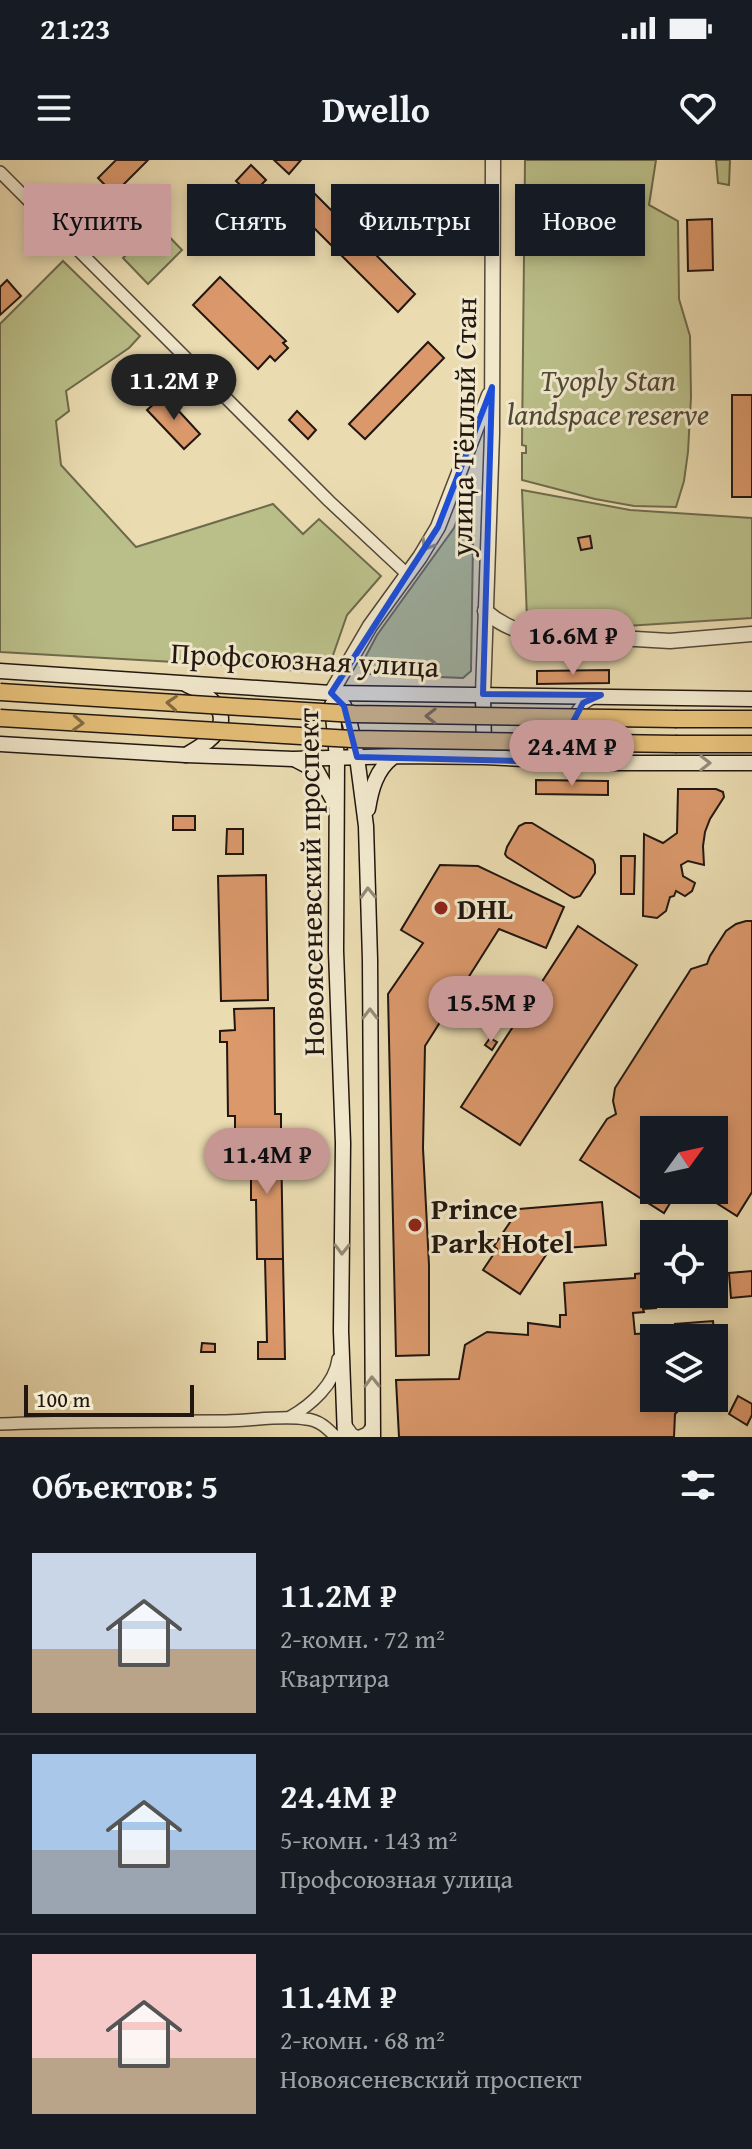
<!DOCTYPE html>
<html lang="ru">
<head>
<meta charset="utf-8">
<style>
	:root { --surface:#171b24; --page:#20242c; --text:#f1f3f6; --muted:#9ea1a6; --line:#363941; --accent:#c59692 }
	body { margin:0; font-family:"Gentium Book Plus",serif; background:var(--page); color:var(--text); height:100vh; display:flex; flex-direction:column; font-size:30px; white-space:nowrap }
	* { box-sizing:border-box; margin:0 }
	p { font-size:26px; color:var(--muted) }
	.icon { flex:none; width:44px; height:44px; fill:none; stroke:currentColor; stroke-width:2; stroke-linecap:round; stroke-linejoin:round }
	.map { position:relative; height:1277px; overflow:hidden }
	.details { display:flex; flex-direction:column; background:var(--surface); flex:1 }
	.details>* { flex:none }
	.hud { position:absolute; left:24px; top:24px; width:704px; height:72px; display:flex; gap:16px }
	.needle { width:52px; rotate:57deg }
	.tools { position:absolute; left:640px; top:956px; display:grid; gap:16px }
	.tools a { display:grid; place-items:center; width:88px; height:88px; border-radius:0px; background:var(--surface); box-shadow:0 4px 12px #0003; font-size:40px }
	.scale { position:absolute; left:24px; bottom:20px; width:170px; box-sizing:border-box; padding-left:8px; border:4px solid #211610; border-top:0; font-size:22px; line-height:28px; white-space:nowrap; color:#211610; -webkit-text-stroke:6px #f1e8cc; paint-order:stroke }
	.price { position:absolute; translate:-50% -68px; padding:0 18px; border-radius:28px; background:var(--accent); color:#111; font-size:26px; line-height:52px; filter:drop-shadow(0 2px 4px #0008) }
	.price::after { content:''; position:absolute; left:50%; top:48px; width:24px; height:18px; margin-left:-12px; background:inherit; clip-path:polygon(0 0,100% 0,50% 100%) }
	.price.current { background:#222; color:#fff }
	ul { padding:0; list-style:none }
	li { display:flex; align-items:center; gap:24px; height:200px; padding:0 32px }
	li+li { border-top:2px solid var(--line) }
	li span { display:grid; place-items:center; flex:none; width:224px; height:160px; border-radius:0px; color:#555 }
	li>.icon { margin-inline-start:auto }
	span .icon { width:96px; height:96px; fill:#fffc; stroke-width:1 }
	li b { font-size:34px }
	h2 { display:flex; justify-content:space-between; align-items:center; height:96px; padding:0 32px; font-size:34px }
	.tag { padding:0 28px; border-radius:0px; background:var(--surface); box-shadow:0 4px 12px #0003; font-size:28px; line-height:72px }
	.tag.current { background:var(--accent); color:#111 }
	.status { display:flex; justify-content:space-between; align-items:center; height:56px; padding:0 40px; background:var(--surface); direction:ltr }
	.status svg { height:22px; fill:currentColor }
	header { display:flex; justify-content:space-between; align-items:center; height:104px; padding:0 32px; background:var(--surface); font-size:36px; font-weight:600 }
	.map>svg:first-child { display:block }
	.green { fill:#babf89; stroke:#6e6a4c; stroke-width:2 }
	.building { fill:#da986b; stroke:#211610; stroke-width:2 }
	.lines { fill:none; stroke-linecap:round; stroke-linejoin:round }
	.minor-casing { stroke:#534738; stroke-width:14 }
	.tertiary-casing { stroke:#534738; stroke-width:17 }
	.secondary-casing { stroke:#211610; stroke-width:17 }
	.primary-casing { stroke:#211610; stroke-width:19 }
	.minor { stroke:#f1e8cc; stroke-width:11 }
	.tertiary { stroke:#f1e8cc; stroke-width:14 }
	.secondary { stroke:#f1e8cc; stroke-width:14 }
	.primary { stroke:#e5be78; stroke-width:16 }
	.primary-bridge-casing { stroke:#211610; stroke-width:19; stroke-linecap:butt }
	.primary-bridge { stroke:#e5be78; stroke-width:16 }
	.oneway { stroke:#938a77 }
	.oneway2 { stroke:#836a44 }
	.marked { fill:#1d4ed8; fill-opacity:0.2; stroke:#1d4ed8; stroke-width:6; stroke-linejoin:round }
	.poi-dot { fill:#8f2418; stroke:#f1e8cc; stroke-width:3 }
	.labels { text-anchor:middle; dominant-baseline:central; stroke-width:6; stroke-linejoin:round; paint-order:stroke }
	.park-label { font-size:30px; font-style:italic; fill:#4f4934; stroke:#f1e8cc }
	.street-label { font-size:30px; fill:#211610; stroke:#f1e8cc }
	.poi-label { font-size:30px; font-weight:bold; fill:#211610; stroke:#f1e8cc; text-anchor:start }
</style>
</head>
<body>
<div class="status"><b>21:23</b><svg viewBox="0 0 49 12"><path d="M0 12V9h3v3zM5 12V6h3v6zM10 12V3h3v9zM15 12V0h3v12zM26 1h20v11H26zM47 4h2v5h-2z"/></svg></div>
<header><svg class="icon" aria-label="menu" viewBox="0 0 24 24"><path d="M4 6h16M4 12h16M4 18h16"/></svg>Dwello<svg class="icon" aria-label="heart" viewBox="0 0 24 24"><path d="M12 20l-8-8c-3-5 5-10 8-4 3-6 11-1 8 4z"/></svg></header>
<div class="map">
<svg width="752" height="1277" viewBox="0 0 752 1277">
	<rect width="100%" height="100%" fill="#eadbb0"/>
	<filter id="stains"><feTurbulence type="fractalNoise" baseFrequency=".0025" numOctaves="4"/><feColorMatrix values="0 0 0 0 .2 0 0 0 0 .09 0 0 0 0 .02 0 0 0 .5 -.17"/></filter>
	<radialGradient id="worn" r=".72"><stop offset=".6" stop-color="#630" stop-opacity="0"/><stop offset="1" stop-color="#630" stop-opacity=".3"/></radialGradient>
	<!-- green -->
	<g class="green">
		<path d="M525,0H656L649,45L678,61L679,139L690,176L691,237L688,292L684,321L676,347L634,346L595,339L522,320V293H526V286L522,285Z"/>
		<path d="M716,0H730L729,25L718,23Z"/>
		<path d="M157,64L182,90L148,124L123,98Z"/>
		<path d="M63,101L140,176L129,188L66,231L69,251L56,261L61,305L136,387L273,344L303,374L319,359L381,416L347,455L331,501L323,507L311,512L244,506L0,492V164Z"/>
		<path d="M474,320L471,511L463,518L368,514L360,507L377,475L454,368Z"/>
		<path d="M522,330L630,350L752,358V458L610,467L531,463L527,459Z"/>
	</g>
	<!-- building -->
	<g class="building">
		<path d="M116,0H148L114,34L98,18Z"/>
		<path d="M274,0H301L289,14Z"/>
		<path d="M251,5L266,20L251,35L236,21Z"/>
		<path d="M314,33L415,134L398,152L297,51Z"/>
		<path d="M712,59L713,110L688,111L687,60Z"/>
		<path d="M220,117L286,181L283,183L288,188L275,201L270,196L258,209L193,145Z"/>
		<path d="M7,120L21,136L0,155V127Z"/>
		<path d="M428,182L444,198L365,279L349,264Z"/>
		<path d="M164,235L200,274L184,289L147,250Z"/>
		<rect x="732" y="235" width="20" height="102"/>
		<path d="M297,251L316,270L308,279L289,260Z"/>
		<path d="M590,376L592,388L581,390L578,378Z"/>
		<path d="M609,510V523L537,524V511Z"/>
		<path d="M536,620L608,621V635L536,634Z"/>
		<path d="M678,629H716L723,632L724,637L710,659L705,672L703,686L704,705L688,701L681,705L683,716L695,723L692,731L685,736L676,731L674,736L670,737L666,751L657,758L643,756L644,674L663,683L677,673Z"/>
		<rect x="173" y="656" width="22" height="14"/>
		<path d="M525,663H532L593,700L595,705V713L580,736L574,738L570,736L507,697L505,694L507,687L519,666Z"/>
		<path d="M227,669H243V694H226Z"/>
		<path d="M621,696H635L634,734H621Z"/>
		<path d="M440,705L478,706L564,747L546,788L499,769L425,886L423,988L429,1105V1195L396,1196L388,834L423,783L401,770Z"/>
		<path d="M266,715L268,840L221,841L218,716Z"/>
		<path d="M746,761H752V1032L737,1056L696,1030H714V970H654V1030H678L664,1053L580,1000L607,959L616,954L613,941L615,928L691,809L707,804L710,796L726,771L736,764Z"/>
		<path d="M578,766L637,805L520,985L461,947Z"/>
		<path d="M274,848L275,954H281V980L235,981V956H228L227,882H220V871L235,870L234,849Z"/>
		<path d="M490,878L497,882L492,890L485,885Z"/>
		<path d="M281,980L283,1099H257L256,1040H251V1015H256V991H235V981Z"/>
		<path d="M602,1042L606,1085L550,1089L520,1134L483,1110L497,1089L494,1086L519,1049Z"/>
		<path d="M265,1099H283L285,1199H258V1182H267Z"/>
		<path d="M752,1111V1136L731,1138L729,1113Z"/>
		<path d="M654,1112L656,1148L643,1149L644,1152L633,1153L635,1174L669,1172V1178H654V1238H680V1249L675,1254L674,1277H399L396,1220L459,1219L465,1185L487,1172L528,1175V1163L560,1167V1155H566L564,1123L635,1118V1114Z"/>
		<path d="M678,1134H709L710,1142L678,1144Z"/>
		<path d="M713,1161L714,1173L676,1175L675,1164Z"/>
		<path d="M725,1175L726,1210H714V1178H681Z"/>
		<path d="M202,1183L215,1184V1192H201Z"/>
		<path d="M738,1236L752,1244V1255L747,1265L729,1254Z"/>
	</g>
	<g class="lines">
		<!-- minor casing -->
		<g class="minor-casing">
			<g id="minor">
				<path d="M0,12L329,341L407,414"/>
				<path d="M593,538C562,553 568,587 597,601"/>
				<path d="M290,1257C311,1245 335,1224 338,1199"/>
				<path d="M0,1264C75,1261 151,1261 226,1261C252,1261 280,1255 306,1259C319,1260 327,1268 336,1277"/>
				<path d="M345,1264L352,1274L358,1277L367,1273L373,1265"/>
			</g>
		</g>
		<!-- tertiary casing -->
		<g class="tertiary-casing">
			<g id="tertiary">
				<path d="M485,451C499,463 513,471 532,473L670,481L752,474"/>
				<path d="M331,533L370,466L420,397L438,367L489,235"/>
				<path d="M483,534L492,274L493,0"/>
			</g>
		</g>
		<!-- secondary casing -->
		<g class="secondary-casing">
			<g id="secondary">
				<path d="M0,511L331,533L752,539"/>
				<path d="M331,533L344,546L350,564L357,597L366,666L370,800L373,1277"/>
				<path d="M483,534L484,590"/>
				<path d="M332,545L337,598L336,791L343,983L341,1171L345,1277"/>
				<path d="M0,584L186,595L293,599L401,596L484,597L602,603H752"/>
				<path d="M186,595C193,591 201,586 208,581C237,558 212,535 187,525"/>
				<path d="M296,600L317,611L334,642"/>
				<path d="M368,649C371,630 376,610 393,597"/>
			</g>
		</g>
		<!-- primary casing -->
		<g class="primary-casing">
			<g id="primary">
				<path d="M677,559H752"/>
				<path d="M677,584H752"/>
			</g>
		</g>
		<!-- minor -->
		<use href="#minor" class="minor"/>
		<!-- tertiary -->
		<use href="#tertiary" class="tertiary"/>
		<!-- secondary -->
		<use href="#secondary" class="secondary"/>
		<!-- primary -->
		<use href="#primary" class="primary"/>
		<!-- primary-bridge casing -->
		<g class="primary-bridge-casing">
			<g id="primary-bridge">
				<path d="M0,532L354,554L677,559"/>
				<path d="M0,558L352,579L677,584"/>
			</g>
		</g>
		<!-- primary-bridge -->
		<use href="#primary-bridge" class="primary-bridge"/>
	</g>
	<!-- one-way arrows -->
	<defs><path id="oneway-chevron" d="M-2-3.5L2.5 0L-2 3.5" fill="none" stroke-width="1.6" stroke-linecap="round" stroke-linejoin="round" transform="scale(2)"/></defs>
	<g class="oneway">
		<use href="#oneway-chevron" transform="translate(427 385) rotate(121)"/>
		<use href="#oneway-chevron" transform="translate(705 603)"/>
		<use href="#oneway-chevron" transform="translate(368 733) rotate(-92)"/>
		<use href="#oneway-chevron" transform="translate(370 854) rotate(-90)"/>
		<use href="#oneway-chevron" transform="translate(342 1089) rotate(91)"/>
		<use href="#oneway-chevron" transform="translate(372 1222) rotate(-91)"/>
	</g>
	<g class="oneway2">
		<use href="#oneway-chevron" transform="translate(172 543) rotate(-176)"/>
		<use href="#oneway-chevron" transform="translate(431 556) rotate(-179)"/>
		<use href="#oneway-chevron" transform="translate(78 563) rotate(3)"/>
	</g>
	<!-- marked area -->
	<path class="marked" d="M492,227L483,534L601,535L583,543L573,562L577,585L602,603L357,597L344,546L331,533L438,367Z"/>
	<!-- markers -->
	<g class="poi-dot">
		<circle cx="441" cy="748" r="8"/>
		<circle cx="415" cy="1065" r="8"/>
	</g>
	<g class="labels">
		<!-- park labels -->
		<g class="park-label">
			<text x="608" y="220">Tyoply Stan<tspan x="608" dy="34">landspace reserve</tspan></text>
		</g>
		<!-- street labels -->
		<g class="street-label">
			<text transform="translate(463 267) rotate(-89)">улица Тёплый Стан</text>
			<text transform="translate(305 499) rotate(3)">Профсоюзная улица</text>
			<text transform="translate(310 722) rotate(-91)">Новоясеневский проспект</text>
		</g>
		<!-- poi labels -->
		<g class="poi-label">
			<text x="457" y="748">DHL</text>
			<text x="431" y="1048">Prince<tspan x="431" dy="34">Park Hotel</tspan></text>
		</g>
	</g>
	<rect width="100%" height="100%" filter="url(#stains)"/>
	<rect width="100%" height="100%" fill="url(#worn)"/>
</svg>
<div class="tools">
<a><svg class="needle" viewBox="-14 -14 28 28"><path d="M0-13l5 13h-10z" fill="#e53935"/><path d="M0 13l5-13h-10z" fill="#9ea1a6"/></svg></a>
<a><svg class="icon" aria-label="locate" viewBox="0 0 24 24"><circle cx="12" cy="12" r="6"/><path d="M12 2v4M12 18v4M2 12h4M18 12h4"/></svg></a>
<a><svg class="icon" aria-label="layers" viewBox="0 0 24 24"><path d="M12 4l9 5-9 5-9-5zM3 14l9 5 9-5"/></svg></a>
</div>
<div class="scale">100 m</div>
<b class="price current" style="left:174px;top:262px">11.2M ₽</b>
<b class="price" style="left:573px;top:517px">16.6M ₽</b>
<b class="price" style="left:572px;top:628px">24.4M ₽</b>
<b class="price" style="left:491px;top:884px">15.5M ₽</b>
<b class="price" style="left:267px;top:1036px">11.4M ₽</b>
<div class="hud">
<a class="tag current">Купить</a>
<a class="tag">Снять</a>
<a class="tag">Фильтры</a>
<a class="tag">Новое</a>
</div>
</div>
<section class="details">
<h2>Объектов: 5<svg class="icon" aria-label="filters" viewBox="0 0 24 24"><path d="M4 7h16M4 17h16"/><circle cx="9" cy="7" r="2"/><circle cx="15" cy="17" r="2"/></svg></h2>
<ul>
<li><span style="background:linear-gradient(#c9d6e8 60%,#b9a48a 0)"><svg class="icon" aria-label="home" viewBox="0 0 24 24"><path d="M3 11l9-7 9 7M6 9v11h12V9"/></svg></span><div><b>11.2M ₽</b><p>2-комн. · 72 m²</p><p>Квартира</p></div></li>
<li><span style="background:linear-gradient(#a9c7e8 60%,#9aa5b1 0)"><svg class="icon" aria-label="home" viewBox="0 0 24 24"><path d="M3 11l9-7 9 7M6 9v11h12V9"/></svg></span><div><b>24.4M ₽</b><p>5-комн. · 143 m²</p><p>Профсоюзная улица</p></div></li>
<li><span style="background:linear-gradient(#f6c9c9 65%,#b9a48a 0)"><svg class="icon" aria-label="home" viewBox="0 0 24 24"><path d="M3 11l9-7 9 7M6 9v11h12V9"/></svg></span><div><b>11.4M ₽</b><p>2-комн. · 68 m²</p><p>Новоясеневский проспект</p></div></li>
</ul>
</section>
</body>
</html>
